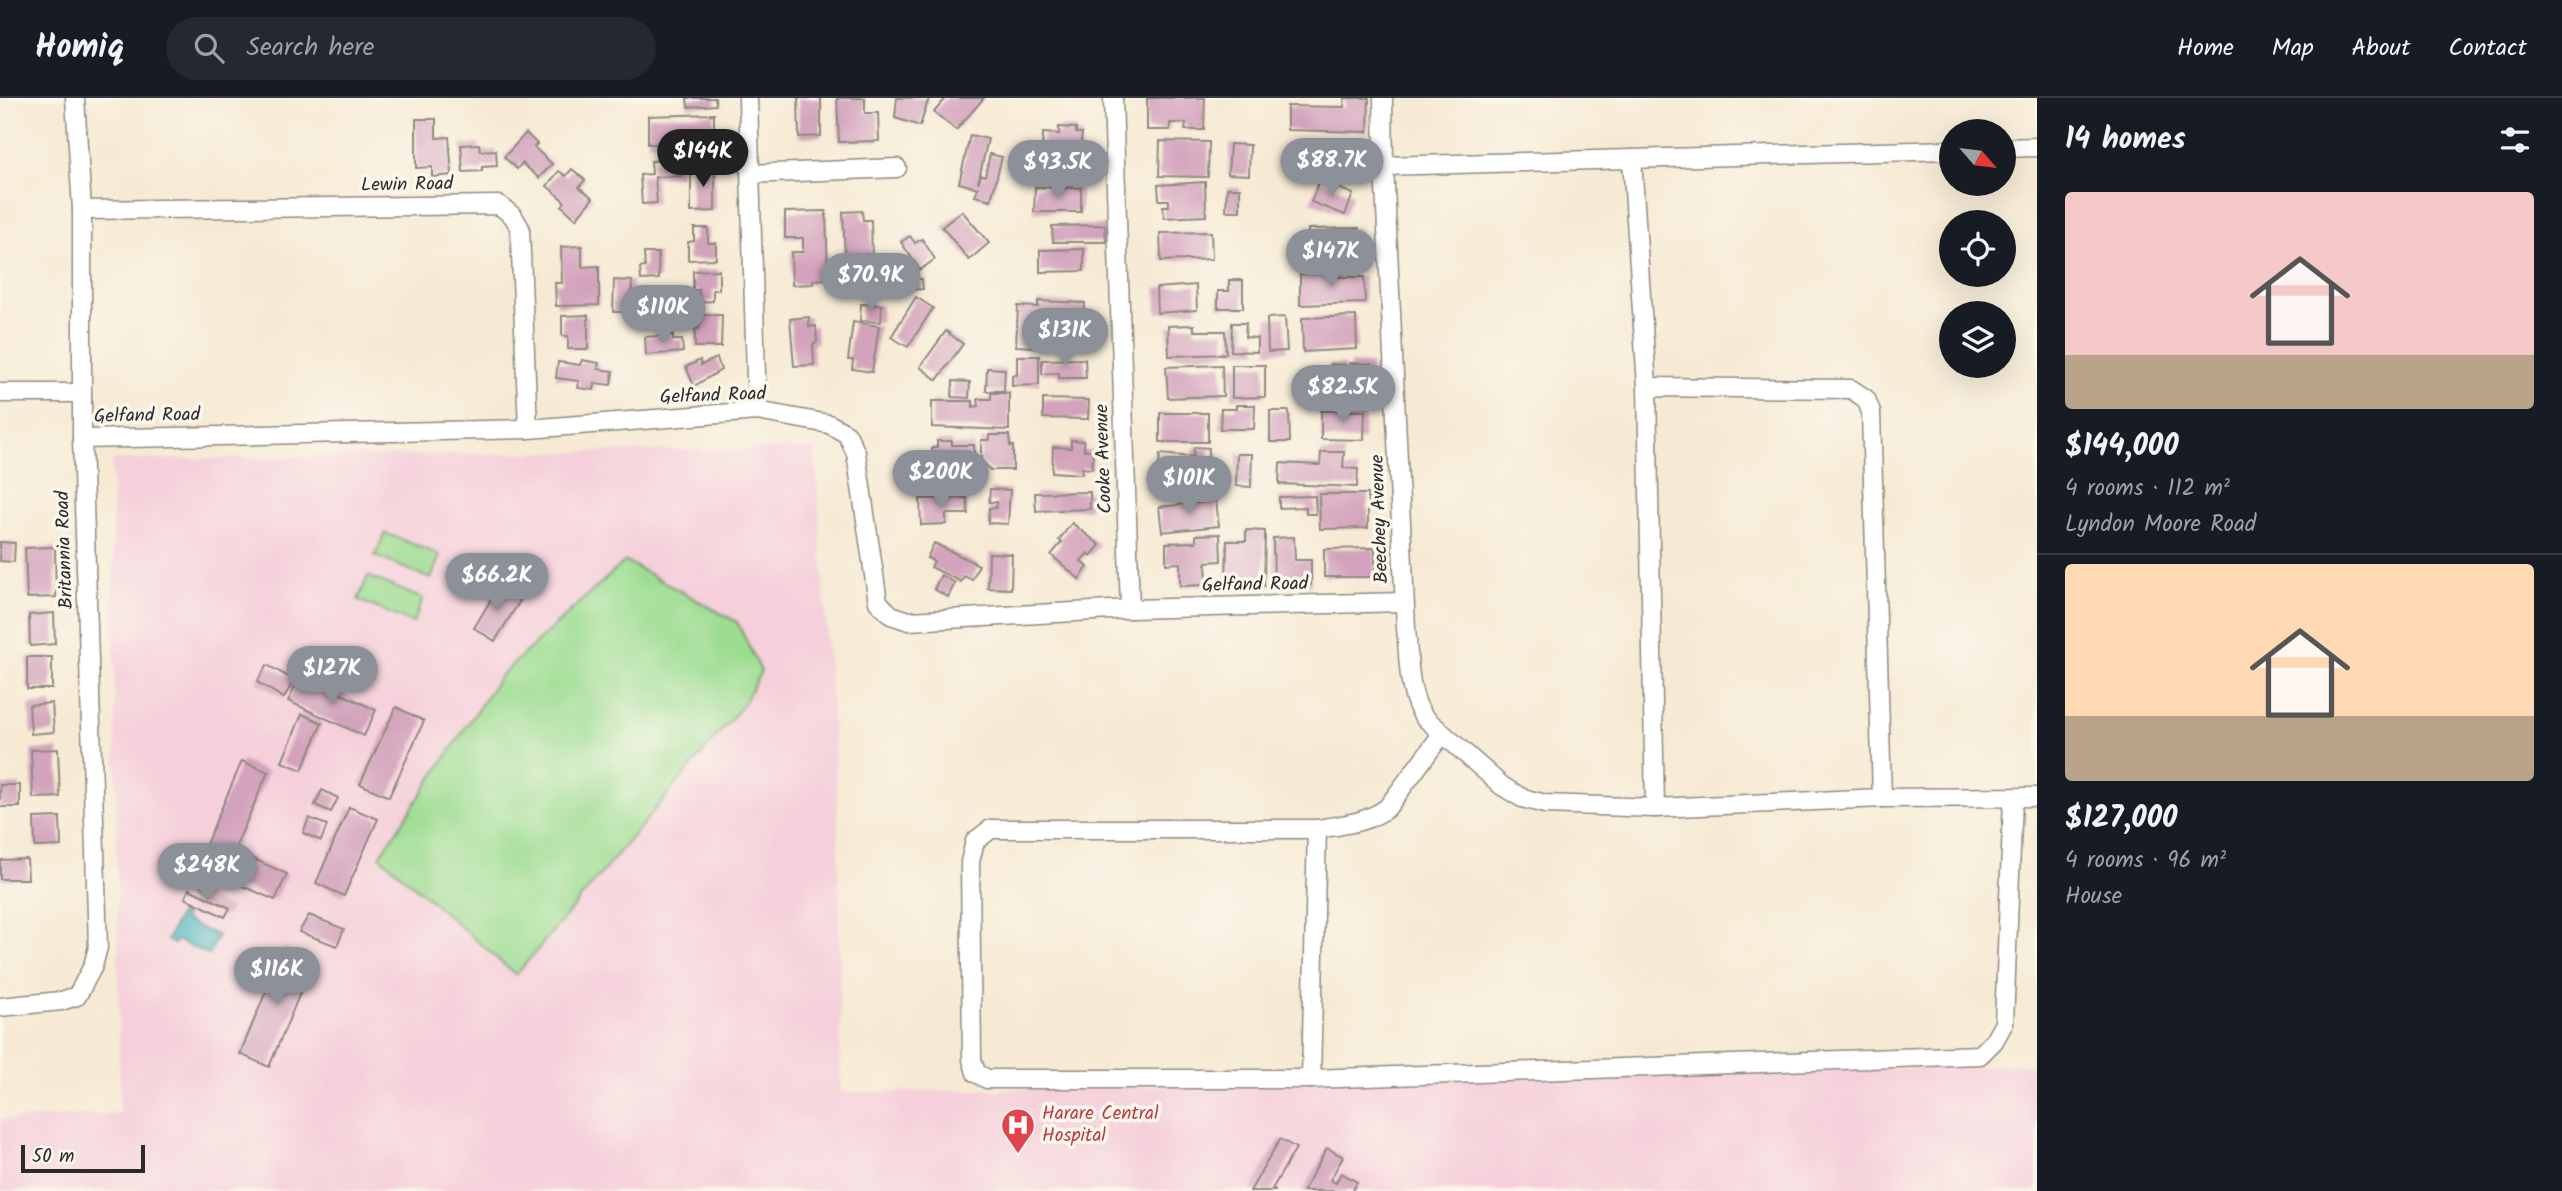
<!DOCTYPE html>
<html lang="en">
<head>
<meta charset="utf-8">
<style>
	:root { --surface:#171b24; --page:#242831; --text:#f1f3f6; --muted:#9ea1a6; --line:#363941; --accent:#8c9099 }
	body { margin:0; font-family:Kalam,sans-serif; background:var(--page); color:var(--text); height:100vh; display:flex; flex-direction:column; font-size:26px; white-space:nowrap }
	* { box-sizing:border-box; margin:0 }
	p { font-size:23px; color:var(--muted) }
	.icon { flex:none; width:38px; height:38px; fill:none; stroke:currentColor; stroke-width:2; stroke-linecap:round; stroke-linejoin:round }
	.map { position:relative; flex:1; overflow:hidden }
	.details { display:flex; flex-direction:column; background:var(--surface); width:525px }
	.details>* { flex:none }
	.needle { width:46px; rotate:118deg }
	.tools { position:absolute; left:1939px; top:21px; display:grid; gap:14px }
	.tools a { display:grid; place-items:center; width:77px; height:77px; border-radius:50%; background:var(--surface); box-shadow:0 7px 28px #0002; font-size:35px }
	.scale { position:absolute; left:21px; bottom:18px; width:124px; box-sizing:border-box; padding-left:7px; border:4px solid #2b2b2b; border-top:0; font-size:19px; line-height:24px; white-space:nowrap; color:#2b2b2b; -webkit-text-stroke:5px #fbf7ec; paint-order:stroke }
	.price { position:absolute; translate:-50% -60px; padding:0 16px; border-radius:24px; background:var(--accent); color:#fff; font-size:23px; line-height:46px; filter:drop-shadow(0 2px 4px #0008) }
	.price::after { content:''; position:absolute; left:50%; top:42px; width:21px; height:16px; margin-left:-10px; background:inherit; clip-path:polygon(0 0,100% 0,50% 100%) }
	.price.active { background:#222; color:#fff }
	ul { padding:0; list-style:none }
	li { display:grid; align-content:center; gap:14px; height:371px; padding:0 28px }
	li+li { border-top:2px solid var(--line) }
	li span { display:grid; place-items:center; height:217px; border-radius:7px; color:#555 }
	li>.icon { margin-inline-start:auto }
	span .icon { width:126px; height:126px; fill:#fffc; stroke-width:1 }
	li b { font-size:30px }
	h2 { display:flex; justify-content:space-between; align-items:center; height:84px; padding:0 28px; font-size:30px }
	header { display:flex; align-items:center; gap:42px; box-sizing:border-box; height:98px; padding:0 35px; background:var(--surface); border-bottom:2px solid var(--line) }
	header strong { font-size:33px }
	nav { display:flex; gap:38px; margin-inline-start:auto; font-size:24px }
	.search { width:490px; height:63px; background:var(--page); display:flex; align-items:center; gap:18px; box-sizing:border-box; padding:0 24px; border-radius:38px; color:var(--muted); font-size:26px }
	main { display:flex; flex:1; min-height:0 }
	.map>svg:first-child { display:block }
	.built { fill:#f5cfda }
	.green { fill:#9ddd92; stroke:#64845e; stroke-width:2 }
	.water { fill:#3eafb8; stroke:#346d72; stroke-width:2 }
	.building { fill:#d3a2bc }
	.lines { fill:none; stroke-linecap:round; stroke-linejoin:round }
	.minor-casing { stroke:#908a80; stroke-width:21 }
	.minor { stroke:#fff; stroke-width:18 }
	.labels { text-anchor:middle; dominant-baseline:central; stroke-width:7; stroke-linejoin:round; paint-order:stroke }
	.street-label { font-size:19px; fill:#2b2b2b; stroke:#fbf7ec }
	.health-label { font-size:19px; fill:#be3a42; stroke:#fbf7ec; text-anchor:start }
</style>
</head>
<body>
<header>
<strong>Homiq</strong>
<div class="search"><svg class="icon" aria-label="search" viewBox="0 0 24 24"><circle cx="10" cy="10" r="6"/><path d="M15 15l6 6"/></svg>Search here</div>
<nav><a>Home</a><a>Map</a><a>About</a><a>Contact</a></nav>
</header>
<main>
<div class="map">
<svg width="2037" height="1093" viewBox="0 0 2037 1093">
	<rect width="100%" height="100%" fill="#fbf7ec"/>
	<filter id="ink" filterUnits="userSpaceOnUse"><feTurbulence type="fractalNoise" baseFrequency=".0143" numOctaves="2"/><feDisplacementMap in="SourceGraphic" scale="14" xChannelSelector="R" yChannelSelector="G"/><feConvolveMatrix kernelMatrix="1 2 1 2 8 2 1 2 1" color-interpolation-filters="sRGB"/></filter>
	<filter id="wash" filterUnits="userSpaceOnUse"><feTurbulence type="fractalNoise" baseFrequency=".00686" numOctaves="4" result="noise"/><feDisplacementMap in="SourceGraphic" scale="28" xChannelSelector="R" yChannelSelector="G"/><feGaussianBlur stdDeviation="1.57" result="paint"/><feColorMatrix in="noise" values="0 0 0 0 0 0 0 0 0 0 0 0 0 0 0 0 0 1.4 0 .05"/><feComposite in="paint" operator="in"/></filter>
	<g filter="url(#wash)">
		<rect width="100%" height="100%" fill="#f6ead4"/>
		<!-- built -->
		<path class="built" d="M815,350L838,714L841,995L2037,967V1093H0V1022L120,1015L112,362Z"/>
		<!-- green -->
		<g class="green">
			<path d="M385,435L440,457L431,481L375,458Z"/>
			<path d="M625,463L737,524L761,573L743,607L516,877L380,758L500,578Z"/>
			<path d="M368,478L423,501L413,525L358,502Z"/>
		</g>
		<!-- water -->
		<path class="water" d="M180,815L185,818L184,822L218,838L209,857L176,842L174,846L167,842Z"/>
		<g id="blocks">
			<!-- building -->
			<g class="building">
				<path d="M687,0H715L716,7L688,9Z"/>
				<path d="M798,0H821V38L799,39Z"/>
				<path d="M837,0H865V15H878L879,43L839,44Z"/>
				<path d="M897,0H929L920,28L895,20Z"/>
				<path d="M946,0H984L956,32L934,14Z"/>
				<path d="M1147,0H1205L1204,32H1185L1186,25H1170V32H1147Z"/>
				<path d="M1345,0H1369L1368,34L1287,32V8L1344,9Z"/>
				<path d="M714,16V45H707V51H681V46H648V18Z"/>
				<path d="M416,21H436V40L449,39L452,77L432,79V69L416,70Z"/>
				<path d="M1059,29L1076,30V35H1082L1080,57L1048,55V50H1042L1043,35L1059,36Z"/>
				<path d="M526,35L537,46L534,49L552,66L539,80L522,65L517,71L504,59Z"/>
				<path d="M970,37L988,41L978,85L981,77L985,78L990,56L1002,59L991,102L975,98L978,90L959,85Z"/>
				<path d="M1160,43L1209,44L1208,79L1159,78Z"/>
				<path d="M479,46L480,53L496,52L497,68L482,69V73L463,74L461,47Z"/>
				<path d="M1230,46L1250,47L1249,77L1228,76Z"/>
				<path d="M680,61L681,78L655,79L657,105L642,106L640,77L652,76L651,63Z"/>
				<path d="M691,69H715V113L691,114Z"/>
				<path d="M572,71L585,82L579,89L593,100L576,121L562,108L565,104L547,88L559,73L566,78Z"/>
				<path d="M1319,82L1353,96L1345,117L1311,104Z"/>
				<path d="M1205,84L1206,118L1164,120L1163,108H1169V102H1159L1158,87Z"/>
				<path d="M1035,89L1081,90V114H1034Z"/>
				<path d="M1227,90H1240V113H1226Z"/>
				<path d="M826,113L828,181L813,182V186L792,187L791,154H803V140H785V114Z"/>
				<path d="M862,113L863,122H871L872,158H878L879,175L858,176V195L835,197L834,160H845L843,114Z"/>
				<path d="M962,113L989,145L969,162L942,129Z"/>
				<path d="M1105,127L1106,144H1053L1052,128Z"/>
				<path d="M694,130H708V145H716V161L688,162V144L694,143Z"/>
				<path d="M1359,130L1360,164H1334V151L1309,152L1308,131Z"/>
				<path d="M1211,134L1212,161L1161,163L1160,135Z"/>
				<path d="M910,138L915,145L922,141L935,161L920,172L901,144Z"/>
				<path d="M582,148V169L599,168V207L556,208L555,185H562L561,149Z"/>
				<path d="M1084,151V173L1040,174V152Z"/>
				<path d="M644,155H658L659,181L641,182L640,170L645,169Z"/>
				<path d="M719,172V192H713V203L699,204V192H693V173Z"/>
				<path d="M1339,175V179H1364L1365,205L1300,207V176Z"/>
				<path d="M903,181H922L923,191L903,192Z"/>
				<path d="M614,182L632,183L631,214H613Z"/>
				<path d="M1229,182H1243V210H1218V193H1229Z"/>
				<path d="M1196,187L1197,212L1157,215L1156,190Z"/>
				<path d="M916,199L933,210L908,249L891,239Z"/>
				<path d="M1038,203L1085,205L1084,219H1068V225L1051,224V216L1037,215L1035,249L1016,248L1018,208L1038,209Z"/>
				<path d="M861,206L882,207L881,224L860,223Z"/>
				<path d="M588,217V251H568V238H562V218Z"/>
				<path d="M700,217H722L721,249H695V231H699Z"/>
				<path d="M1356,218L1357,251L1303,254L1302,220Z"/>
				<path d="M809,219V229L816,228L817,244L813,247L814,267L794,268L790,221Z"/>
				<path d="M1285,219L1287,253L1268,254L1267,220Z"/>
				<path d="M853,224L879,228L872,274L852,271L853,262H848Z"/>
				<path d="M1232,225H1246L1245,239L1257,240V254L1231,253Z"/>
				<path d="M1194,227V233H1225L1226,256L1169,258L1168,228Z"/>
				<path d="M946,233L963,246L937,282L920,269Z"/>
				<path d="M1050,233L1073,234V246L1049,245Z"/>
				<path d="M673,237V242H682L683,254L646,257L645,239Z"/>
				<path d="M1017,258H1039V287L1012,288V277H1017Z"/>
				<path d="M717,260L721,272L694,288L686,269L700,262L701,267Z"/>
				<path d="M1085,261L1086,280H1059V275L1042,276V262Z"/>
				<path d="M582,262L599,265L598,271L613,273L611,287L595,285L594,292L578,290L579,283L556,280L558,264L580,267Z"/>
				<path d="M1350,265L1371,266L1369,296L1329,293L1330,266L1345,267V273H1350Z"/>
				<path d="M1222,267L1223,298L1168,300L1166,269Z"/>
				<path d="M1232,267H1265V299L1232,300Z"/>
				<path d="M987,270L1005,271L1004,293H986Z"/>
				<path d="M953,283L970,284L969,300L952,299Z"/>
				<path d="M991,295H1009V332L932,329V303H973V309L979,308L978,301H991Z"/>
				<path d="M1043,301L1089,302L1088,321L1043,320Z"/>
				<path d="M1236,307H1255L1254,331H1220L1221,311H1236Z"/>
				<path d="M1270,313H1289L1290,344H1270Z"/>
				<path d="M1321,313H1365L1364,342L1321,341Z"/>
				<rect x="1160" y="315" width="48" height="29"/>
				<path d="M989,337H1009L1010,348H1013V372H990L981,362V342H989Z"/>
				<path d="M1071,342L1084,343V352H1093L1092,371L1082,370V376L1052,374L1053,349L1071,350Z"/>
				<path d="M937,343H952V347H974V370L933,371L932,350L937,349Z"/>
				<path d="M1194,349L1209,350L1204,393L1181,391L1183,372L1159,369L1160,356L1193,359Z"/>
				<path d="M1321,354H1344L1343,370L1358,371L1357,389L1279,386L1280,365L1320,367Z"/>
				<path d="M1237,356H1252L1251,389L1236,388Z"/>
				<path d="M990,391L1010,392L1008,426L988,425L989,410H996L997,404H989Z"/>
				<path d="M1090,394V411L1036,413L1035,395Z"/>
				<path d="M1319,396H1368V430L1320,431Z"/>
				<path d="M1315,398L1316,416H1306V409L1279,410V399Z"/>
				<path d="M967,400L968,416H946V426L921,427L920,401Z"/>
				<path d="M1216,403L1219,428L1162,434L1159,409Z"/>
				<path d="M1072,425L1100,447L1091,458L1088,455L1081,463L1088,469L1079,481L1051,457L1062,444L1059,442Z"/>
				<path d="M1246,432L1265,433L1264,488H1226L1227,443H1246Z"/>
				<path d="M1220,436L1221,463L1206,464L1207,487L1180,488V465L1166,466V445L1196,444V437Z"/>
				<path d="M1294,439L1295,462H1311V487L1274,488L1273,440Z"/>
				<path d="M0,444L15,445L14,464L0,463Z"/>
				<path d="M934,445L979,467L972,482L964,478L961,484L931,469L934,463L927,460Z"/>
				<path d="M55,449L56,499L27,500L25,450Z"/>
				<path d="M1375,450V479H1324V451Z"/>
				<path d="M989,455L1012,456L1011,491L988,490Z"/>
				<path d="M941,477L955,485L948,499L934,491Z"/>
				<path d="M499,488L521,501L495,543L474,530Z"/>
				<path d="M54,515L55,546L30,548L29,517Z"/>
				<rect x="27" y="559" width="25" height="32"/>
				<path d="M267,567L294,582L284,600L257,584Z"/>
				<path d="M300,577L376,612L364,638L288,603Z"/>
				<path d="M52,605L54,634L31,636L29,607Z"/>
				<path d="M396,609L424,623L389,699L360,686Z"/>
				<path d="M302,616L322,625L302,672L282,664Z"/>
				<path d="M58,651L60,699L33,700L31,652Z"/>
				<path d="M242,663L268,674L219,787L193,776Z"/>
				<rect x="0" y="687" width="20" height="22"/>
				<path d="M322,692L338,700L331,714L315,707Z"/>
				<path d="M349,709L378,721L344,798L316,785Z"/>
				<path d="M60,719L61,748L35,749L34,720Z"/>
				<path d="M309,720L327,727L321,743L303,735Z"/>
				<path d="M238,754L287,776L275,802L226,781Z"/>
				<path d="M27,761L28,781H0V762Z"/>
				<path d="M189,791L230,810L225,819L185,800Z"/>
				<path d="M309,817L344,831L337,848L299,834Z"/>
				<path d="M284,850L314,862L269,969L240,956Z"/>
				<path d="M1280,1041L1296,1050L1272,1091L1276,1093H1250Z"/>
				<path d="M1327,1050L1343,1059L1330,1082L1336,1085L1341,1075L1357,1084L1352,1093H1303Z"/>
			</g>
		</g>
	</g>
	<g filter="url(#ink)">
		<use href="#blocks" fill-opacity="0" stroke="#908a80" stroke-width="2"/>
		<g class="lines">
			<!-- minor casing -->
			<g class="minor-casing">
				<g id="minor">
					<path d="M748,0L757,313"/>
					<path d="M1113,0L1130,511"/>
					<path d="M1383,0L1384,68L1406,530C1409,558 1407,596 1424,619L1502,688L1522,700L1545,706L1655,710L1882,700L2037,699"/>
					<path d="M2004,50L2037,49"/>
					<path d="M1632,61L1647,289"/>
					<path d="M1384,68L1951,52"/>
					<path d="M750,76L897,70"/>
					<path d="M82,112L499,107L513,118L520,130L528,331"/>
					<path d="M0,295H82"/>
					<path d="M82,341L528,331L757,313L829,326L847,336L856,355L878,504L891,517L909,523L1130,511L1404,504"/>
					<path d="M1442,636L1387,710C1367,725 1341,727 1317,731H991L975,743L970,764L972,961L976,975L987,981H1311L1980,957L1994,943L2004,925L2013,701"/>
					<path d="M1655,710L1647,289L1851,291L1866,301L1871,314L1882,700"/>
					<path d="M0,909L61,903L77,898L93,868L98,849L82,341V112L75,0"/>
					<path d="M1311,981L1317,731"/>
				</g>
			</g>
			<!-- minor -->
			<use href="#minor" class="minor"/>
		</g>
	</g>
	<!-- icons -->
	<defs>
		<g id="hospital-pin" transform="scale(1.75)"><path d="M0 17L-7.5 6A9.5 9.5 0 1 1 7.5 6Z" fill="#e0444e" stroke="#fbf7ec"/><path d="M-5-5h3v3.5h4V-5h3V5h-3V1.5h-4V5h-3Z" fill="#fff"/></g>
	</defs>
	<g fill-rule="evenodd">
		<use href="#hospital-pin" x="1018" y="1027"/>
	</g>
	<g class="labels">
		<!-- street labels -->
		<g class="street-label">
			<text transform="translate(407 87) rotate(-1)">Lewin Road</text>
			<text transform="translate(713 298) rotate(-2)">Gelfand Road</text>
			<text transform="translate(147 318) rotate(-1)">Gelfand Road</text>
			<text transform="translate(1104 361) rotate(-92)">Cooke Avenue</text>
			<text transform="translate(1380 421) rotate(-92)">Beechey Avenue</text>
			<text transform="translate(65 452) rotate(-92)">Britannia Road</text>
			<text transform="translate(1255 487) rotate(-1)">Gelfand Road</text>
		</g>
		<!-- health labels -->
		<g class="health-label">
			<text x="1042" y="1016">Harare Central<tspan x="1042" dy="22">Hospital</tspan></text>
		</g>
	</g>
</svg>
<div class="tools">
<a><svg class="needle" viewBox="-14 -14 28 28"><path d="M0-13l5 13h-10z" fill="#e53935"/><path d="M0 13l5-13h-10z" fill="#9ea1a6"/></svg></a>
<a><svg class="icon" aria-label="locate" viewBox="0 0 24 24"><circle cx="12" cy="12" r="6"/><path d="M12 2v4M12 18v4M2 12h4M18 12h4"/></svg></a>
<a><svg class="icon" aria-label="layers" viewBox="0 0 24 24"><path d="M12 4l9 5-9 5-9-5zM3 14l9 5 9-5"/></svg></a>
</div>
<div class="scale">50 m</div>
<b class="price active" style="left:703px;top:91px">$144K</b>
<b class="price" style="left:1332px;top:100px">$88.7K</b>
<b class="price" style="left:1058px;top:102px">$93.5K</b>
<b class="price" style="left:1331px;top:191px">$147K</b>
<b class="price" style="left:871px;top:215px">$70.9K</b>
<b class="price" style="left:663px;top:247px">$110K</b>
<b class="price" style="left:1065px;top:270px">$131K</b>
<b class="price" style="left:1343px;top:327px">$82.5K</b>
<b class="price" style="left:941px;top:412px">$200K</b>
<b class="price" style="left:1189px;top:418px">$101K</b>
<b class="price" style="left:497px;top:515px">$66.2K</b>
<b class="price" style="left:332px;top:608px">$127K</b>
<b class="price" style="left:207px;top:805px">$248K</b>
<b class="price" style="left:277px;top:909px">$116K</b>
</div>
<section class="details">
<h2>14 homes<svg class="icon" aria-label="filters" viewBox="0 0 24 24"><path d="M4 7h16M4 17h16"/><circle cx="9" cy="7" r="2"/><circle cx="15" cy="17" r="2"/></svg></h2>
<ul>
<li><span style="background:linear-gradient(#f6c9c9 75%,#b9a48a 0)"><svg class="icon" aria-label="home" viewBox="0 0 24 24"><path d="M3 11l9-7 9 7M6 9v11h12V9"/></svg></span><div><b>$144,000</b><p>4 rooms · 112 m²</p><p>Lyndon Moore Road</p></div></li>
<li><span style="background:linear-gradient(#ffd9b3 70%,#b9a48a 0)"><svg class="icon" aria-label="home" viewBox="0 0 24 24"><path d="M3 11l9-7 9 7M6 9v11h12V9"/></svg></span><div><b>$127,000</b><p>4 rooms · 96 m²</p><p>House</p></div></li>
</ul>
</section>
</main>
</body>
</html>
